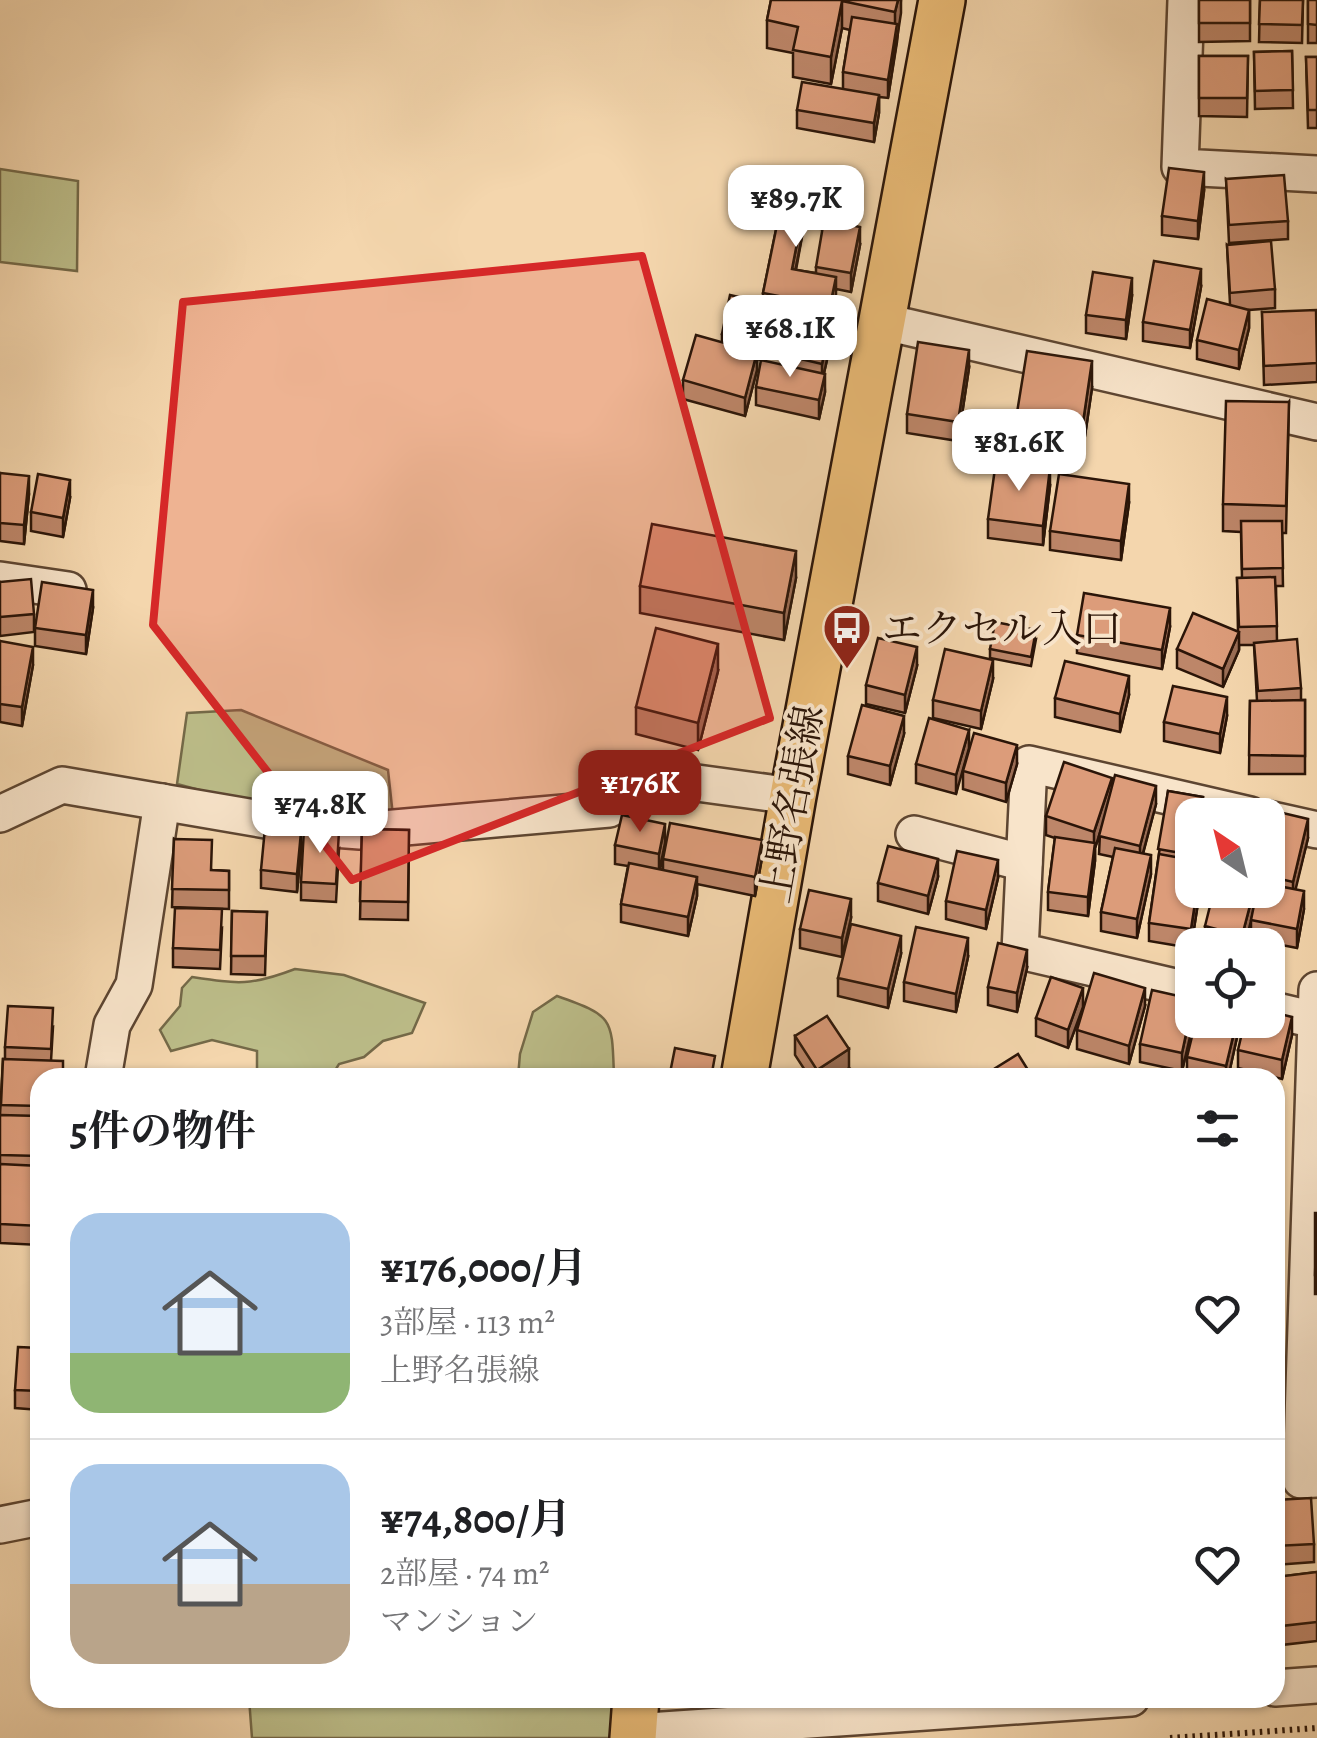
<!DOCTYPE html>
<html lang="ja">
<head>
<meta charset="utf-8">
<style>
	:root { --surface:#fff; --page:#f6f6f6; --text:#202124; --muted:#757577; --line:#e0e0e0; --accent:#8f2418 }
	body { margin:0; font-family:Alegreya,"Noto Serif JP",serif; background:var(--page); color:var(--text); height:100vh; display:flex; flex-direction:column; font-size:38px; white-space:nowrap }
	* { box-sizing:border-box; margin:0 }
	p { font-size:32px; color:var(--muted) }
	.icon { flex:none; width:55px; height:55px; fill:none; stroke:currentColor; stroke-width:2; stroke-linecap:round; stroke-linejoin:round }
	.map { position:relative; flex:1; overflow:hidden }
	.details { position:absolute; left:30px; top:1068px; width:1255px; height:640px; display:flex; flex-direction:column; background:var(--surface); border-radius:30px; box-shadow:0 2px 8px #0004 }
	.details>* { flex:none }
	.needle { width:65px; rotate:325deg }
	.controls { position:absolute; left:1175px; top:798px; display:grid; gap:20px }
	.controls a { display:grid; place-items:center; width:110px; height:110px; border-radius:20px; background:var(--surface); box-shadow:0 2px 8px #0004; font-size:50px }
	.price { position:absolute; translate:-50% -85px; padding:0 22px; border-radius:20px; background:#fff; color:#222; font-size:32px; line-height:65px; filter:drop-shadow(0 2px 5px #0008) }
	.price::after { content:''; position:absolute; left:50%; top:60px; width:30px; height:22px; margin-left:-15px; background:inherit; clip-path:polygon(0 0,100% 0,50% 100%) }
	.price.on { background:var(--accent); color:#fff }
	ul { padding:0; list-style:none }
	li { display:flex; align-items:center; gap:30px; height:250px; padding:0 40px }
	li+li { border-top:2px solid var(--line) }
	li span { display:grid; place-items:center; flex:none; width:280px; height:200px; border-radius:30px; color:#555 }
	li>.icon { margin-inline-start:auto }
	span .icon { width:120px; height:120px; fill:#fffc; stroke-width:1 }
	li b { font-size:42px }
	h2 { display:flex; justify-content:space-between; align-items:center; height:120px; padding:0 40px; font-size:42px }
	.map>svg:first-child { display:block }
	.green { fill:#bcbd89; stroke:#746948; stroke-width:2.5 }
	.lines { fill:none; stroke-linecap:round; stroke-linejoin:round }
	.minor-casing { stroke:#5d4531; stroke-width:40 }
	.major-casing { stroke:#2b1508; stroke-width:50 }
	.path { stroke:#2b1508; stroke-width:6; stroke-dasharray:2.5 5; stroke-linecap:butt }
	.minor { stroke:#f8e4ca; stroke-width:35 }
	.major { stroke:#eabb76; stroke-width:45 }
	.wall { fill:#bd8669; stroke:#2b1508; stroke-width:2.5 }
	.shaded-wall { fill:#9a6d55; stroke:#2b1508; stroke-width:2.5 }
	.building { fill:#dc9c7a; stroke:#2b1508; stroke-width:2.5 }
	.marked { fill:#d62828; fill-opacity:0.2; stroke:#d62828; stroke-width:8; stroke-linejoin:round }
	.labels { text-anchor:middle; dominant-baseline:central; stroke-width:8; stroke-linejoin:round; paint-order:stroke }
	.poi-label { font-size:40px; fill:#2b1508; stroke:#f8e4ca; text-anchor:start }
	.street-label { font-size:40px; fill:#2b1508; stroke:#f8e4ca }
</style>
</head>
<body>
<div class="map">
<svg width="1317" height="1738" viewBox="0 0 1317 1738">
	<rect width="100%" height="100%" fill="#f4d6ad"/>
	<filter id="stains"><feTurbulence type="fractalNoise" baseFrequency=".002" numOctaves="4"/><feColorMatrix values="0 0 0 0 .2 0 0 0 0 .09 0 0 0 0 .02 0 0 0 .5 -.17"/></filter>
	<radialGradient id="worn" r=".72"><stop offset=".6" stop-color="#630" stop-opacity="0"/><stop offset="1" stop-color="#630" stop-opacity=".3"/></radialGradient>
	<!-- green -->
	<g class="green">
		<path d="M0,169L78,181L77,271L0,262Z"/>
		<path d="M241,710L388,770L393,816L304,818L177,784L187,713Z"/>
		<path d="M295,969L344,975L425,1003L412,1033L383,1041L364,1057L339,1064L331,1077H257V1051L212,1040L171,1051L160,1030L180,1006L182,988L192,977C238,984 251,986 295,969Z"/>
		<path d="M557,996C614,1016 612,1018 614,1077H518L520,1054L533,1012Z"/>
		<path d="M249,1698H618L614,1738H252Z"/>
	</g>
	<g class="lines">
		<!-- minor casing -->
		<g class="minor-casing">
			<g id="minor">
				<path d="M1186,0L1180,167L1317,174"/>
				<path d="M881,321L1317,422"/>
				<path d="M0,580L68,590"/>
				<path d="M0,814L62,785L307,827L360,831L609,809L660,778L793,796"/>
				<path d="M1268,819L1317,830"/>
				<path d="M914,834L1024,863"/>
				<path d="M1317,990L1301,1480L1317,1479"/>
				<path d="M1192,991L1020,951L1029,764L1250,815"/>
				<path d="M1268,1009L1315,1020"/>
				<path d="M103,1078L112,1025L134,985L162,802"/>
				<path d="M0,1525L40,1517"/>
				<path d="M1275,1688L1317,1685"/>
				<path d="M634,1732L1131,1698"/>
			</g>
		</g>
		<!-- major casing -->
		<g class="major-casing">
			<g id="major">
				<path d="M744,1078L793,796L942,0"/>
				<path d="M633,1738L636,1698"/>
			</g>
		</g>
		<!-- path -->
		<path class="path" d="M1170,1738L1317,1728"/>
		<!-- minor -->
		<use href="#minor" class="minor"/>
		<!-- major -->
		<use href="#major" class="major"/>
	</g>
	<!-- wall -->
	<g class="wall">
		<path d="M771,0H901L897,42L888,98L879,97V113L874,142L797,128V110L843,89V72L850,30L842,28L831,84L793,77V53L767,48V20Z"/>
		<path d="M1199,0H1250V41L1199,42Z"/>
		<path d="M1260,0H1303L1302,43L1259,42Z"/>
		<rect x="1308" y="0" width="9" height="43"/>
		<path d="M1292,51L1293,108L1255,109L1254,52Z"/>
		<path d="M1199,56H1248L1247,117L1199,116Z"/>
		<path d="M1306,57H1317V128H1308Z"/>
		<path d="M1226,179L1288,221V239L1229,243Z"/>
		<path d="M786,181L825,207L821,229L804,226L796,270L816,273V267L860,245L851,292L836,289L832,315L833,333L824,373L825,392L819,419L756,405V387L788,366V356L796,318L769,312V322L761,360L757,359V370L745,416L683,399V380L722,342V334L763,302V293Z"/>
		<path d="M1204,191L1198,239L1162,235V216Z"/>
		<path d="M1227,245L1275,289V308L1249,310V328L1239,369L1197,359V340L1230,304Z"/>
		<path d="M1201,287L1190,348L1143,341V322Z"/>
		<path d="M1132,296L1126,339L1086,333V315Z"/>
		<path d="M1262,312L1317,324V382L1264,385Z"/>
		<path d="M969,368L958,441L907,433V414Z"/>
		<path d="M1092,388L1081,463L1015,452V425Z"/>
		<path d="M1289,402L1286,533H1282L1283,586H1276L1277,641L1301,688V700H1305V774H1249L1250,701H1257L1254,645H1239V650L1223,687L1177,668V649L1238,632L1237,578H1242L1241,532L1223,531V504Z"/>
		<path d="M0,473L29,494L24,544L0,541Z"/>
		<path d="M1050,486L1043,545L988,538V519Z"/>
		<path d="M70,498L63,537L31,531V512Z"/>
		<path d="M1129,503L1121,560L1050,550V531Z"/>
		<path d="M796,578L784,640L640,613V586Z"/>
		<path d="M0,582L34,614V632L0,636Z"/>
		<path d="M93,608L86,654L35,646V628Z"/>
		<path d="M1170,627L1162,669L1077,653V635Z"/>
		<path d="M1036,639L1031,666L990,658V649Z"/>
		<path d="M0,641L33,665L22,726L0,722Z"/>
		<path d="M917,666L905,713L866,704V685Z"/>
		<path d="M718,671L698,750L636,734V707Z"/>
		<path d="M993,679L981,729L933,718V700Z"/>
		<path d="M1129,695L1120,732L1055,717V698Z"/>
		<path d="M1227,716L1220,753L1164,741V722Z"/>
		<path d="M969,730L956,794L916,783V764Z"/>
		<path d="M904,734L890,785L848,774V756Z"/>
		<path d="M1017,764L1006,802L963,789V771Z"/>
		<path d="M1112,785L1156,804L1143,854L1151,874L1137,938L1101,931V912L1113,857L1099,854L1100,833L1095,848V861L1088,916L1048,910V892L1055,838L1046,835V816Z"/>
		<path d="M1168,791L1203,797V815H1192V890H1200L1191,948L1149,941V923Z"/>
		<path d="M1268,821L1308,838L1295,889L1304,909L1297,948L1251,939V921L1245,945H1205V926L1268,890Z"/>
		<path d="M362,829L409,830L408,920L360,919Z"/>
		<path d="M174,839L212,870L229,871V909L172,907Z"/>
		<path d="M665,843L660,869L663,870V859L762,858L755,896L697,884V896L688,936L621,922V904L628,866L615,864V845Z"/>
		<path d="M339,849L336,902L301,900V882Z"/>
		<path d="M301,850L297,892L261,888V870Z"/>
		<path d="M938,877L928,914L878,901V883Z"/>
		<path d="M998,878L986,929L946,919V901Z"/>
		<path d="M232,911L267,912L265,975L231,974Z"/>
		<path d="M851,918L842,957L800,948V929Z"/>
		<path d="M222,928L220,969L173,967V948Z"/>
		<path d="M901,954L888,1008L838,996V978Z"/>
		<path d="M968,957L956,1012L904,1001V982Z"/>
		<path d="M1027,968L1017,1012L988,1005V987Z"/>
		<path d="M1145,1006L1129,1064L1077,1049V1030Z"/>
		<path d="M1083,1007L1068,1048L1036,1036V1018Z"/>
		<path d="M1194,1020L1182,1071L1140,1062V1044Z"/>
		<path d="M1239,1020V1028L1228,1078H1195L1187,1076V1057Z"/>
		<path d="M53,1027L51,1061L40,1078V1245L0,1243V1115L3,1059H5V1047Z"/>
		<path d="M1292,1035L1282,1079L1238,1068V1050Z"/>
		<path d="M795,1036L849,1068L833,1078H810L795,1055Z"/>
		<path d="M1317,1213V1294H1315V1275Z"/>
		<path d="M40,1348V1410L15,1408V1390Z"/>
		<path d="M1275,1500L1314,1544V1562L1275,1565Z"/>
		<path d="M1317,1572V1641L1281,1645L1276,1595V1577Z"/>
	</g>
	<!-- shaded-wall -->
	<g class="shaded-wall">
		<path d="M898,0H901V13L888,98V80L895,37V12Z"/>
		<path d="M842,1V28L831,84V57Z"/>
		<path d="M879,95V113L874,142V123Z"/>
		<path d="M1204,172V191L1198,239V221Z"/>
		<path d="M825,189V207L821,229V211Z"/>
		<path d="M804,207V226L792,287V269Z"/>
		<path d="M860,227V245L851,292V273Z"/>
		<path d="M1201,269V287L1190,348V330Z"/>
		<path d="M836,277V296L830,324V306Z"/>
		<path d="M1132,278V296L1126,339V320Z"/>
		<path d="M769,304V322L761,360V341Z"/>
		<path d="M1249,310V328L1239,369V350Z"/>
		<path d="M833,315V333L822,382V364Z"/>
		<path d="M969,350V368L958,441V422Z"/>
		<path d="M757,352V370L745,416V398Z"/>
		<path d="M1092,361V388L1081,463V436Z"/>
		<path d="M825,374V392L819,419V400Z"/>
		<path d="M1050,468V486L1043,545V526Z"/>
		<path d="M29,476V494L24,544V525Z"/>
		<path d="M70,480V498L63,537V518Z"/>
		<path d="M1129,484V503L1121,560V541Z"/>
		<path d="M796,551V578L784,640V613Z"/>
		<path d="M93,590V608L86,654V635Z"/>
		<path d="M1170,608V627L1162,669V650Z"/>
		<path d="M1239,632V650L1223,687V669Z"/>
		<path d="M718,644V671L698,750V723Z"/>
		<path d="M33,647V665L22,726V707Z"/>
		<path d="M917,647V666L905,713V695Z"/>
		<path d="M993,660V679L981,729V711Z"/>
		<path d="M1129,676V695L1120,732V714Z"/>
		<path d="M1227,697V716L1220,753V734Z"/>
		<path d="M904,716V734L890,785V766Z"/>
		<path d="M969,730V748L956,794V775Z"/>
		<path d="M1017,745V764L1006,802V783Z"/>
		<path d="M1112,778V796L1095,848V861L1088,916V897L1094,849V832Z"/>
		<path d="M1156,786V804L1140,864V846Z"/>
		<path d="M1308,819V838L1293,900V882Z"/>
		<path d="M665,824V843L659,873V854Z"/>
		<path d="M301,832V850L297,892V874Z"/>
		<path d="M762,840V858L755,896V877Z"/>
		<path d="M1151,855V874L1137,938V919Z"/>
		<path d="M938,859V877L928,914V896Z"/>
		<path d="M998,860V878L986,929V910Z"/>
		<path d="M697,877V896L688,936V917Z"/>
		<path d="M1197,890H1200L1191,948V929Z"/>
		<path d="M1254,890H1256V900L1245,945H1242V936Z"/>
		<path d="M1304,891V909L1297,948V929Z"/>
		<path d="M851,899V918L842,957V938Z"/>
		<path d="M901,936V954L888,1008V989Z"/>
		<path d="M968,938V957L956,1012V994Z"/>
		<path d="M1027,950V968L1017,1012V993Z"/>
		<path d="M1083,988V1007L1068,1048V1030Z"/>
		<path d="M1145,988V1006L1129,1064V1046Z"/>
		<path d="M1192,1006L1194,1020L1182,1071V1053Z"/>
		<path d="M1292,1017V1035L1282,1079V1060Z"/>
		<path d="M1237,1020H1239V1028L1228,1078H1226V1066Z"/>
		<path d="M849,1049V1068L833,1078H817V1070Z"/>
	</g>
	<!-- building -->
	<g class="building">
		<path d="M771,0H898L895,12L842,1L831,57L793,50L798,27L767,20Z"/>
		<rect x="1199" y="0" width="51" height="23"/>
		<path d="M1260,0H1303L1302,25L1259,24Z"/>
		<path d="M1308,0H1317V25L1308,24Z"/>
		<path d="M852,17L897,24L888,80L843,72Z"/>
		<path d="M1292,51L1293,90L1255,91L1254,52Z"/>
		<path d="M1199,56H1248L1247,98H1199Z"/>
		<path d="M1306,57H1317V110H1308Z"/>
		<path d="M802,82L879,95L874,123L797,110Z"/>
		<path d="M1169,168L1204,172L1198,221L1162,216Z"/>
		<path d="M1284,175L1288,221L1229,225L1226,179Z"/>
		<path d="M786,181L825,189L821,211L804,207L792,269L836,277L830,306L763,293Z"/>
		<path d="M824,220L860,227L851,273L816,267Z"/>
		<path d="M1271,241L1275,289L1230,293L1227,245Z"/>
		<path d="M1154,261L1201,269L1190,330L1143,322Z"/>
		<path d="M1093,272L1132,278L1126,320L1086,315Z"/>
		<path d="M730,295L769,304L761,341L722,334Z"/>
		<path d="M1207,299L1249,310L1239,350L1197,340Z"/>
		<path d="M799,307L833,315L822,364L788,356Z"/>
		<path d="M1316,310L1317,363L1264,366L1262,312Z"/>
		<path d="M696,335L757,352L745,398L683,380Z"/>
		<path d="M918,342L969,350L958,422L907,414Z"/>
		<path d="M1027,351L1092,361L1081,436L1015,425Z"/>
		<path d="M761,360L825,374L819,400L756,387Z"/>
		<path d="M1226,401L1289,402L1286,506L1223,504Z"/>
		<path d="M996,461L1050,468L1043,526L988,519Z"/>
		<path d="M0,473L29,476L24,525L0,523Z"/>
		<path d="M38,474L70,480L63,518L31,512Z"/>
		<path d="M1059,474L1129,484L1121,541L1050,531Z"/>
		<path d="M1241,521H1282L1283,568L1242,569Z"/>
		<path d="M652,524L796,551L784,613L640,586Z"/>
		<path d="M1275,577L1277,626L1239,627L1237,578Z"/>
		<path d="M31,579L34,614L0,617V582Z"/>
		<path d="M42,582L93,590L86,635L35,628Z"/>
		<path d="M1084,593L1170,608L1162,650L1077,635Z"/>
		<path d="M1193,613L1239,632L1223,669L1177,649Z"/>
		<path d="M995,622L1036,630L1031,657L990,649Z"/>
		<path d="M656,628L718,644L698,723L636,707Z"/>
		<path d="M878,638L917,647L905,695L866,685Z"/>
		<path d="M1297,639L1301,688L1258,691L1254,643Z"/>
		<path d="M0,641L33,647L22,707L0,704Z"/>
		<path d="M945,649L993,660L981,711L933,700Z"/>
		<path d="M1065,661L1129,676L1120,714L1055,698Z"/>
		<path d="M1173,686L1227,697L1220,734L1164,722Z"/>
		<path d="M1305,700V756L1249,755L1250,701Z"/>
		<path d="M862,705L904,716L890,766L848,756Z"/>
		<path d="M929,718L969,730L956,775L916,764Z"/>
		<path d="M974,733L1017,745L1006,783L963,771Z"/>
		<path d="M1064,762L1112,778L1094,832L1046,816Z"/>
		<path d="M1115,775L1156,786L1140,846L1099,836Z"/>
		<path d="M1168,791L1203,797L1200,815H1192V855L1158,849Z"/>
		<path d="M1220,807L1252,815H1218Z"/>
		<path d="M1270,810L1308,819L1293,882L1268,876V821Z"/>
		<path d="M622,815L665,824L659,854L615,845Z"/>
		<path d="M670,823L762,840L755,877L663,859Z"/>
		<path d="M265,828L301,832L297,874L261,870Z"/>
		<path d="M304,829L339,831L336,884L301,882Z"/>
		<path d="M362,829L409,830L408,902L360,901Z"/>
		<path d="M1055,837L1095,843L1088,897L1048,892Z"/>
		<path d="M174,839L212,840L211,870L229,871V890L172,889Z"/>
		<path d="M888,846L938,859L928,896L878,883Z"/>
		<path d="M1115,848L1151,855L1137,919L1101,912Z"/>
		<path d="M957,851L998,860L986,910L946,901Z"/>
		<path d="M1159,854L1192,860V890H1197L1191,929L1149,923Z"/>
		<path d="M629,863L697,877L688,917L621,904Z"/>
		<path d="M1268,884L1304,891L1297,929L1251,920L1257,890H1268Z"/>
		<path d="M809,890L851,899L842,938L800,929Z"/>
		<path d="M1214,890H1254L1242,936L1205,926Z"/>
		<path d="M175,908L222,909L220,950L173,948Z"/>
		<path d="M232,911L267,912L265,956H231Z"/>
		<path d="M851,924L901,936L888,989L838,978Z"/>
		<path d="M916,927L968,938L956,994L904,982Z"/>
		<path d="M998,943L1027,950L1017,993L988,987Z"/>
		<path d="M1094,973L1145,988L1129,1046L1077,1030Z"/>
		<path d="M1051,977L1083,988L1068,1030L1036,1018Z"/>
		<path d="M1152,990L1192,999V1006L1182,1053L1140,1044Z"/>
		<path d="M8,1006L53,1008L51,1049L5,1047Z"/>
		<path d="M1268,1011L1292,1017L1282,1060L1238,1050L1245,1020H1268Z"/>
		<path d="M827,1016L849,1049L817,1070L795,1036Z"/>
		<path d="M1196,1020H1237L1226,1066L1187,1057Z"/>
		<path d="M675,1048L715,1056L711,1078H669Z"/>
		<path d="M1018,1054L1033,1078H988L986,1074Z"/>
		<path d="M3,1059L63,1061V1078H40V1106L1,1105Z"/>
		<path d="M0,1115L40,1116V1156L0,1155Z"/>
		<path d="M0,1164L40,1166V1226L0,1224Z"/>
		<rect x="1315" y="1213" width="2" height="62"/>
		<path d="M18,1347L40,1348V1391L15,1390Z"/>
		<path d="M1311,1498L1314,1544L1275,1546V1500Z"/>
		<path d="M1317,1572V1622L1281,1626L1276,1577Z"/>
	</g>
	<!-- marked area -->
	<path class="marked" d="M642,256L770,718L352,880L153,625L183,302Z"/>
	<!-- icons -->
	<defs>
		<g id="bus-pin" transform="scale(2.5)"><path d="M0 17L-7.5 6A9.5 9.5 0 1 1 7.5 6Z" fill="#8f2418" stroke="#f8e4ca"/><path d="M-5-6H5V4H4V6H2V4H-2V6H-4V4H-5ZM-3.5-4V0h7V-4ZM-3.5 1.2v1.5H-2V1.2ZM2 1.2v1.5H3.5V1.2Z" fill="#fff"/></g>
	</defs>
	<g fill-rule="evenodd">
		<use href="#bus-pin" x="847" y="628"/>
	</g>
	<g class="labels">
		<!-- poi labels -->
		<g class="poi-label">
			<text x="882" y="628">エクセル入口</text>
		</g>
		<!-- street labels -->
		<g class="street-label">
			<text transform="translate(792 804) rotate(-80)">上野名張線</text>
		</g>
	</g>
	<rect width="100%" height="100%" filter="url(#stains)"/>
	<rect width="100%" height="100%" fill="url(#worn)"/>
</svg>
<div class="controls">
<a><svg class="needle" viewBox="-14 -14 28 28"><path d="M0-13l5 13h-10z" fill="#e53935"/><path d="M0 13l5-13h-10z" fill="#757577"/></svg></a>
<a><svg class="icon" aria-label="locate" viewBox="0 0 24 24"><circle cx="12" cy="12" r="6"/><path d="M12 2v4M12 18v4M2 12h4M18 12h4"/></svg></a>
</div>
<b class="price" style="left:796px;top:250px">¥89.7K</b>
<b class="price" style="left:790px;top:380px">¥68.1K</b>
<b class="price" style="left:1019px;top:494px">¥81.6K</b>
<b class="price on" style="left:640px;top:835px">¥176K</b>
<b class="price" style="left:320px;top:856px">¥74.8K</b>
<section class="details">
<h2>5件の物件<svg class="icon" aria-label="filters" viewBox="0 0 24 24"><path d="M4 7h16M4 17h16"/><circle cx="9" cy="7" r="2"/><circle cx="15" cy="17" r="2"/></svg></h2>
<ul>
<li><span style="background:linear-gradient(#a9c7e8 70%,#8fb573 0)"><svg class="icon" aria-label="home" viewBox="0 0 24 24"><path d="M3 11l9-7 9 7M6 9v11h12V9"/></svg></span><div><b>¥176,000/月</b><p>3部屋 · 113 m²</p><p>上野名張線</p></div><svg class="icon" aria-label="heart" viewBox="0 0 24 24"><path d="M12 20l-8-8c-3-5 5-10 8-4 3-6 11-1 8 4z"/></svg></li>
<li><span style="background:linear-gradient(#a9c7e8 60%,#b9a48a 0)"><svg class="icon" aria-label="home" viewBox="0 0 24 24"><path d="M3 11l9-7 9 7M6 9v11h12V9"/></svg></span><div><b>¥74,800/月</b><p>2部屋 · 74 m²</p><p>マンション</p></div><svg class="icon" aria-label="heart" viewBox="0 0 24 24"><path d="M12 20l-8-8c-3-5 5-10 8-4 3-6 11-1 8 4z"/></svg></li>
</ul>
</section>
</div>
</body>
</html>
